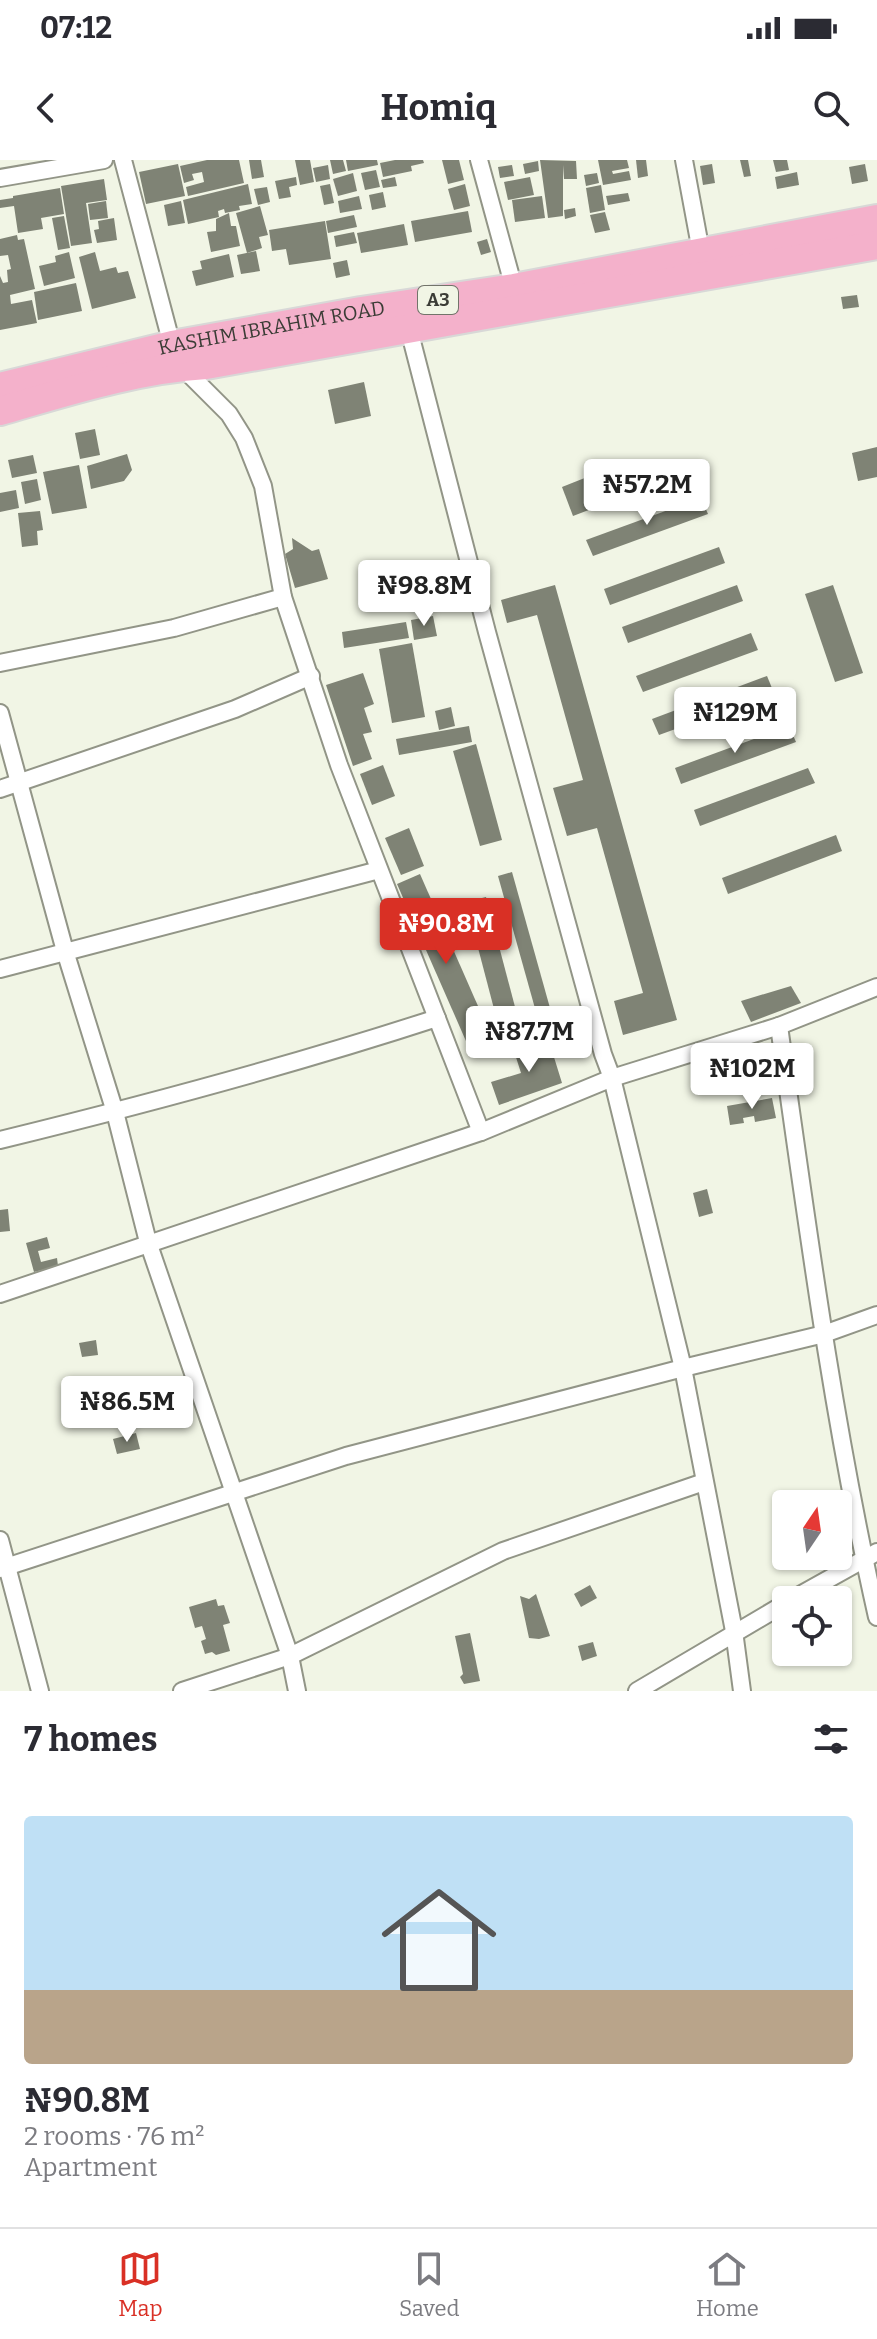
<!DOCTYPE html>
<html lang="en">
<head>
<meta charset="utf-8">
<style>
	:root { --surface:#fff; --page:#f2f2f3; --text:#2b2b33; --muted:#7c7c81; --line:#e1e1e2; --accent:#d93025 }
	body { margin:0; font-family:Bitter,serif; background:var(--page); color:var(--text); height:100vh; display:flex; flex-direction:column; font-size:30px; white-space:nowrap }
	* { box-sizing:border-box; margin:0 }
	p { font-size:26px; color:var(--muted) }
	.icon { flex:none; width:44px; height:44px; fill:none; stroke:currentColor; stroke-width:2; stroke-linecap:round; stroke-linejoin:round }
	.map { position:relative; height:1531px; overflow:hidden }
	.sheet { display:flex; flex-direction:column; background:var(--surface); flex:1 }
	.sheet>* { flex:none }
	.needle { width:52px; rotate:13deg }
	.tools { position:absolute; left:772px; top:1330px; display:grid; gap:16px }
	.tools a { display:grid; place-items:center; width:80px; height:80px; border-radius:8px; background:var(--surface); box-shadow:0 2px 6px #0004; font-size:40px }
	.price { position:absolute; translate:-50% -68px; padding:0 18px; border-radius:8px; background:#fff; color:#222; font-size:26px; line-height:52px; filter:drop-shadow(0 2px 4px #0008) }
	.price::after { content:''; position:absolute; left:50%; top:48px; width:24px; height:18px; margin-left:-12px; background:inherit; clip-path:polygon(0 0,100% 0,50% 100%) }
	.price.active { background:var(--accent); color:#fff }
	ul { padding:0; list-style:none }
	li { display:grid; align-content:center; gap:16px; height:424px; padding:0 24px }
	li span { display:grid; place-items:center; height:248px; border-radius:8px; color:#555 }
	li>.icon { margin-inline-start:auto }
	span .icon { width:144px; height:144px; fill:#fffc; stroke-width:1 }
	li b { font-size:34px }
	h2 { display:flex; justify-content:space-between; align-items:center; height:96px; padding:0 24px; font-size:34px }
	.status { display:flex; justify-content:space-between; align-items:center; height:56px; padding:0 40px; background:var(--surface); direction:ltr }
	.status svg { height:22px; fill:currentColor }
	header { display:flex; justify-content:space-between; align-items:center; height:104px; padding:0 24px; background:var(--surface); font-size:36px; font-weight:700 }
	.tab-bar { display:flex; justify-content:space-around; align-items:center; height:112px; border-top:2px solid var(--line); background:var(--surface); font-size:22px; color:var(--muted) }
	.tab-bar a { display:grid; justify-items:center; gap:4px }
	.tab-bar .active { color:var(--accent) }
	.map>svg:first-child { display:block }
	.building { fill:#7f8375 }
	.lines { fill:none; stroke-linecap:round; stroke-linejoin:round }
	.street-casing { stroke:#929587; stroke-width:20 }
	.highway-casing { stroke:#d8d8d7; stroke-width:32 }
	.street { stroke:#fff; stroke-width:16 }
	.highway { stroke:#f4b1cb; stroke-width:28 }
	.labels { text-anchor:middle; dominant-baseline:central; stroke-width:8; stroke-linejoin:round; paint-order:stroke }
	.shield { fill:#f1f5e5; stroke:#72746a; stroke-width:2 }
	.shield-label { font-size:18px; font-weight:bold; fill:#3b3c36 }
	.street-label { font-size:20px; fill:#3b3c36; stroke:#f1f5e5 }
</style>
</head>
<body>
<div class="status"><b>07:12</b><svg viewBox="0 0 49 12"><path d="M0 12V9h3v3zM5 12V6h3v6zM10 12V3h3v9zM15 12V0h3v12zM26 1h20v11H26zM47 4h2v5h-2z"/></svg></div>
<header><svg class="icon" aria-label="back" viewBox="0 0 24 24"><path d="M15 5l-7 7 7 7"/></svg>Homiq<svg class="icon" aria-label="search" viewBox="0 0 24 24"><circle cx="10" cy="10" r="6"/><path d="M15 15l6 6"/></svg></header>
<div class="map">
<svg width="877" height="1531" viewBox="0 0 877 1531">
	<rect width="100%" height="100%" fill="#f1f5e5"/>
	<!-- building -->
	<g class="building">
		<path d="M207,0H239L244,23L188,36L186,27L204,22L202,12L192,14L194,20L184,23L180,6Z"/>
		<path d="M249,0H261L264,17L252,19Z"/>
		<path d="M295,0H310L314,22L300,25Z"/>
		<path d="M330,0H343L346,11L333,14Z"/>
		<path d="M346,0H377L378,5L348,11Z"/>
		<path d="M395,0H423L424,3L411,6L412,11L383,17L380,3Z"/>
		<path d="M442,0H459L464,20L448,24Z"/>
		<path d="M540,0L576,1L577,19H564L563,5V56L548,58Z"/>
		<path d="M598,0H627L629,8L612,11L613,14L629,11L631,20L603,25Z"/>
		<path d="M636,0H646L648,16L638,18Z"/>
		<path d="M740,0H748L751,16L744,17Z"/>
		<path d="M773,0H787L789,10L776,12Z"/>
		<path d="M538,1L539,11L525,14L523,4Z"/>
		<path d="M178,4L185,36L146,44L139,12Z"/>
		<path d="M712,4L715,23L703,25L700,6Z"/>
		<path d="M865,4L868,21L852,24L849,7Z"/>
		<path d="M328,5L330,19L316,22L313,8Z"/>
		<path d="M512,5L514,16L500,18L498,7Z"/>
		<path d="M376,10L380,27L365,30L361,13Z"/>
		<path d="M797,12L799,25L777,29L775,17Z"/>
		<path d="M353,13L357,31L338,36L333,19Z"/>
		<path d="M597,13L599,23L586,26L584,15Z"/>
		<path d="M296,17L297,25L289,27L291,37L279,39L275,21Z"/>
		<path d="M395,17L397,26L383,28L381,20Z"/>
		<path d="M530,17L534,35L508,40L504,22Z"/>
		<path d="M104,19L107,40L86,43L92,83L71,86L61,26Z"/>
		<path d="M248,24L252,44L239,46L240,50L225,53L224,49L218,51L219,57L188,64L183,40Z"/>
		<path d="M330,24L334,43L324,45L320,26Z"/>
		<path d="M465,24L470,46L454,50L448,29Z"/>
		<path d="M601,25L605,50L590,53L586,28Z"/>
		<path d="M267,27L270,42L258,45L254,29Z"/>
		<path d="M60,28L64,54L41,58L43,69L18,73L14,46L0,48V40L13,38V36Z"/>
		<path d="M383,32L386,47L372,50L369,35Z"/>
		<path d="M628,33L630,41L608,45L606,36Z"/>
		<path d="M359,36L362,49L340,53L338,41Z"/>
		<path d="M542,36L545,58L515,62L512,40Z"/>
		<path d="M106,41L108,58L90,60L88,44Z"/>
		<path d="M181,41L185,63L168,66L164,45Z"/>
		<path d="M260,46L268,75L259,77L262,88L247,93L236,53Z"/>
		<path d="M575,48L576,56L565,59L564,50Z"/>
		<path d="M468,51L472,72L415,82L411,61Z"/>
		<path d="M605,52L610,70L595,73L590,55Z"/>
		<path d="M229,53L231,66H236L240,86L211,92L207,72L216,71V59Z"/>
		<path d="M354,55L357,67L328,73L326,61Z"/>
		<path d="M64,56L70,88L58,90L52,58Z"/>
		<path d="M114,58L117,80L97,83L94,70L99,69L98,61Z"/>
		<path d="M325,61L331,99L289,105L286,89L272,91L269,70Z"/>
		<path d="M404,64L408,85L361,93L357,73Z"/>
		<path d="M354,72L357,83L336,87L334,76Z"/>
		<path d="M17,75L18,80L24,79L35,129L10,135L11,144L32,140L37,163L0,170V116L3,123L8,122L7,110L11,109L8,95L0,96V79Z"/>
		<path d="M487,79L491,92L481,95L477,82Z"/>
		<path d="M256,91L260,111L241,114L237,95Z"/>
		<path d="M69,92L75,118L44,126L39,106L56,102L55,96Z"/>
		<path d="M95,92L100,111L116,107L118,113L128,111L136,138L92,149L79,97Z"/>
		<path d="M229,94L234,117L196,126L192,111L202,109L200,101Z"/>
		<path d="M347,100L350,115L336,118L333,103Z"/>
		<path d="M76,123L82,151L38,160L34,132Z"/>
		<path d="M857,135L859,147L843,149L841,137Z"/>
		<path d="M364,222L371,256L335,264L328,230Z"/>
		<path d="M95,269L100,295L80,299L75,273Z"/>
		<path d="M877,287V317L858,321L852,293Z"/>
		<path d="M127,294L132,310L124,321L91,329L87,306Z"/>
		<path d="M33,295L37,313L12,318L8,300Z"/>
		<path d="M630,300L641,330L573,356L562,327Z"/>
		<path d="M79,305L87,348L52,354L43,312Z"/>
		<path d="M37,319L41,340L25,344L21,322Z"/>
		<path d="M16,330L19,348L0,352V333Z"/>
		<path d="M701,338L708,354L593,396L586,380Z"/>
		<path d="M40,351L43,370L37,371L38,385L22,387L18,353Z"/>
		<path d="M292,378L312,391L319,389L328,419L295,428L285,394L293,389Z"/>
		<path d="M719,387L725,403L610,445L604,429Z"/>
		<path d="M555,425L677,860L623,875L614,841L643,833L597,668L567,676L553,628L583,620L537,455L507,463L501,440Z"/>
		<path d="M737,425L743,441L628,483L622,467Z"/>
		<path d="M833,425L863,513L835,522L805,434Z"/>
		<path d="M433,456L437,476L414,480L411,460Z"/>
		<path d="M406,462L409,478L344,488L342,472Z"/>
		<path d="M751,473L758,490L643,532L636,516Z"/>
		<path d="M412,483L425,557L392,563L379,489Z"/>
		<path d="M363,513L374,544L364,548L372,572L363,574L372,599L353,606L326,525Z"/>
		<path d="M767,516L774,533L659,575L652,559Z"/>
		<path d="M451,547L455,566L439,570L435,551Z"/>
		<path d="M469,566L472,582L399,595L396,579Z"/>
		<path d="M789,566L796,582L681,624L675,608Z"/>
		<path d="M476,584L502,680L480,686L453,591Z"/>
		<path d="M383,605L395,636L372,645L360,614Z"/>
		<path d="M808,608L815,623L700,666L694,650Z"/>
		<path d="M409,668L424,706L401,715L385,678Z"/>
		<path d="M836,675L842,691L728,734L722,718Z"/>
		<path d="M512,712L557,873L543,877L498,716Z"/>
		<path d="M420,714L496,887L473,897L397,724Z"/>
		<path d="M486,737L524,881L504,887L466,742Z"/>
		<path d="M791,826L801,843L751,862L741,841Z"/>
		<path d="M549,881L562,923L499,945L491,922L521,913L514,891Z"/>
		<path d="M772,938L776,958L755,962L754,956L743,958L744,963L730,965L727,946Z"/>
		<path d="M707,1029L713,1053L699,1057L693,1033Z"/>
		<path d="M8,1049L10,1071L0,1072V1050Z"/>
		<path d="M47,1077L50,1088L38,1091L41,1102L57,1098L58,1106L34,1112L26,1083Z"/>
		<path d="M96,1180L98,1195L82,1197L79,1183Z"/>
		<path d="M152,1236L155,1259L142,1260V1267L132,1268L126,1255L116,1256L117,1261L108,1262L105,1241Z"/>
		<path d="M136,1273L140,1289L117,1294L113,1279Z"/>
		<path d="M590,1425L597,1438L581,1447L574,1434Z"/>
		<path d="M536,1434L550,1476L539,1479L529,1478L520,1436L529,1439Z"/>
		<path d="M216,1439L218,1446L224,1445L230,1463L223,1465L230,1491L216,1495L212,1492L205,1494L201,1481L206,1479L202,1466L195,1468L189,1447Z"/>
		<path d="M470,1473L480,1521L464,1524L460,1517L463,1514L455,1476Z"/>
		<path d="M593,1482L597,1496L582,1501L578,1486Z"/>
	</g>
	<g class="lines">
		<!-- street casing -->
		<g class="street-casing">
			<g id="street">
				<path d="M123,0L172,185"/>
				<path d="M479,0L514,128"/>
				<path d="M684,0L702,97"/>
				<path d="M0,18L104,0"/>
				<path d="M407,162L487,472L603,894L612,918L683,1208L734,1471L742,1531"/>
				<path d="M182,207L229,254L244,278L263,326L283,437L339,605L481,972"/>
				<path d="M0,503L174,468L283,437"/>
				<path d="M0,553L65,791L115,952L148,1082L290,1496L297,1531"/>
				<path d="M0,629L235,549L311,516"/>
				<path d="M0,809L379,710"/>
				<path d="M779,866C807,1064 833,1262 877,1457"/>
				<path d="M0,980C147,944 293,905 437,858"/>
				<path d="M0,1134L481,972L612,918L779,866L877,827"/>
				<path d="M0,1380L40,1531"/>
				<path d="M0,1409L346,1296L683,1208L824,1174L877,1155"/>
				<path d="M791,1440L877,1392"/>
				<path d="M182,1531L290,1496L503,1391L704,1322"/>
				<path d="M637,1531L786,1443"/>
			</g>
		</g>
		<!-- highway casing -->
		<g class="highway-casing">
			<g id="highway">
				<path id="s1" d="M0,227L172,185L361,151L514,128L877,59"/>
				<path d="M0,251C66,232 137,209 206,205L877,85"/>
			</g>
		</g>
		<!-- street -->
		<use href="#street" class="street"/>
		<!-- highway -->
		<use href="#highway" class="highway"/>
	</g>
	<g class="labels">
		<!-- shield labels -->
		<rect class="shield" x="418" y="126" width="40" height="28" rx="6"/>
		<g class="shield-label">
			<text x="438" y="140">A3</text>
		</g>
		<!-- street labels -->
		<g class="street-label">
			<text stroke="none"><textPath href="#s1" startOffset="278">KASHIM IBRAHIM ROAD</textPath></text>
		</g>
	</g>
</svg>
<div class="tools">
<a><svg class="needle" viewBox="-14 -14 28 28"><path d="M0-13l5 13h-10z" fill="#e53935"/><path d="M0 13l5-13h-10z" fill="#7c7c81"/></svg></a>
<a><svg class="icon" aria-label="locate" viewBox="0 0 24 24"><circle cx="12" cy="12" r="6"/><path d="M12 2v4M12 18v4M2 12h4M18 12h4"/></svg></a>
</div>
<b class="price" style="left:647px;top:367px">₦57.2M</b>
<b class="price" style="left:424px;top:468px">₦98.8M</b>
<b class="price" style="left:735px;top:595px">₦129M</b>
<b class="price active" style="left:446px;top:806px">₦90.8M</b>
<b class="price" style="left:529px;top:914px">₦87.7M</b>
<b class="price" style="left:752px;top:951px">₦102M</b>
<b class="price" style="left:127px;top:1284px">₦86.5M</b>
</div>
<section class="sheet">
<h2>7 homes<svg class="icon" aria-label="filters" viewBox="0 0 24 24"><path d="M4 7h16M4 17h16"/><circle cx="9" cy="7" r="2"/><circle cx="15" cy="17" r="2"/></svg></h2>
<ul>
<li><span style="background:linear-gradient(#bfe0f5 70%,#b9a48a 0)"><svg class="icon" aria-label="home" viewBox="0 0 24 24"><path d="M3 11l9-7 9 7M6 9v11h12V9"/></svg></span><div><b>₦90.8M</b><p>2 rooms · 76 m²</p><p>Apartment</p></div></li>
</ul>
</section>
<nav class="tab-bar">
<a class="active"><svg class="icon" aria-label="map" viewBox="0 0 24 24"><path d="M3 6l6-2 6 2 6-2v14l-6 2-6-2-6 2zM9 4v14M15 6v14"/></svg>Map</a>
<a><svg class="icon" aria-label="saved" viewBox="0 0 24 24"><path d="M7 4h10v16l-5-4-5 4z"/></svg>Saved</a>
<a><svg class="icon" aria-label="home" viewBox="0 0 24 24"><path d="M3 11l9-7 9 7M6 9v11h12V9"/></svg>Home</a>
</nav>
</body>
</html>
